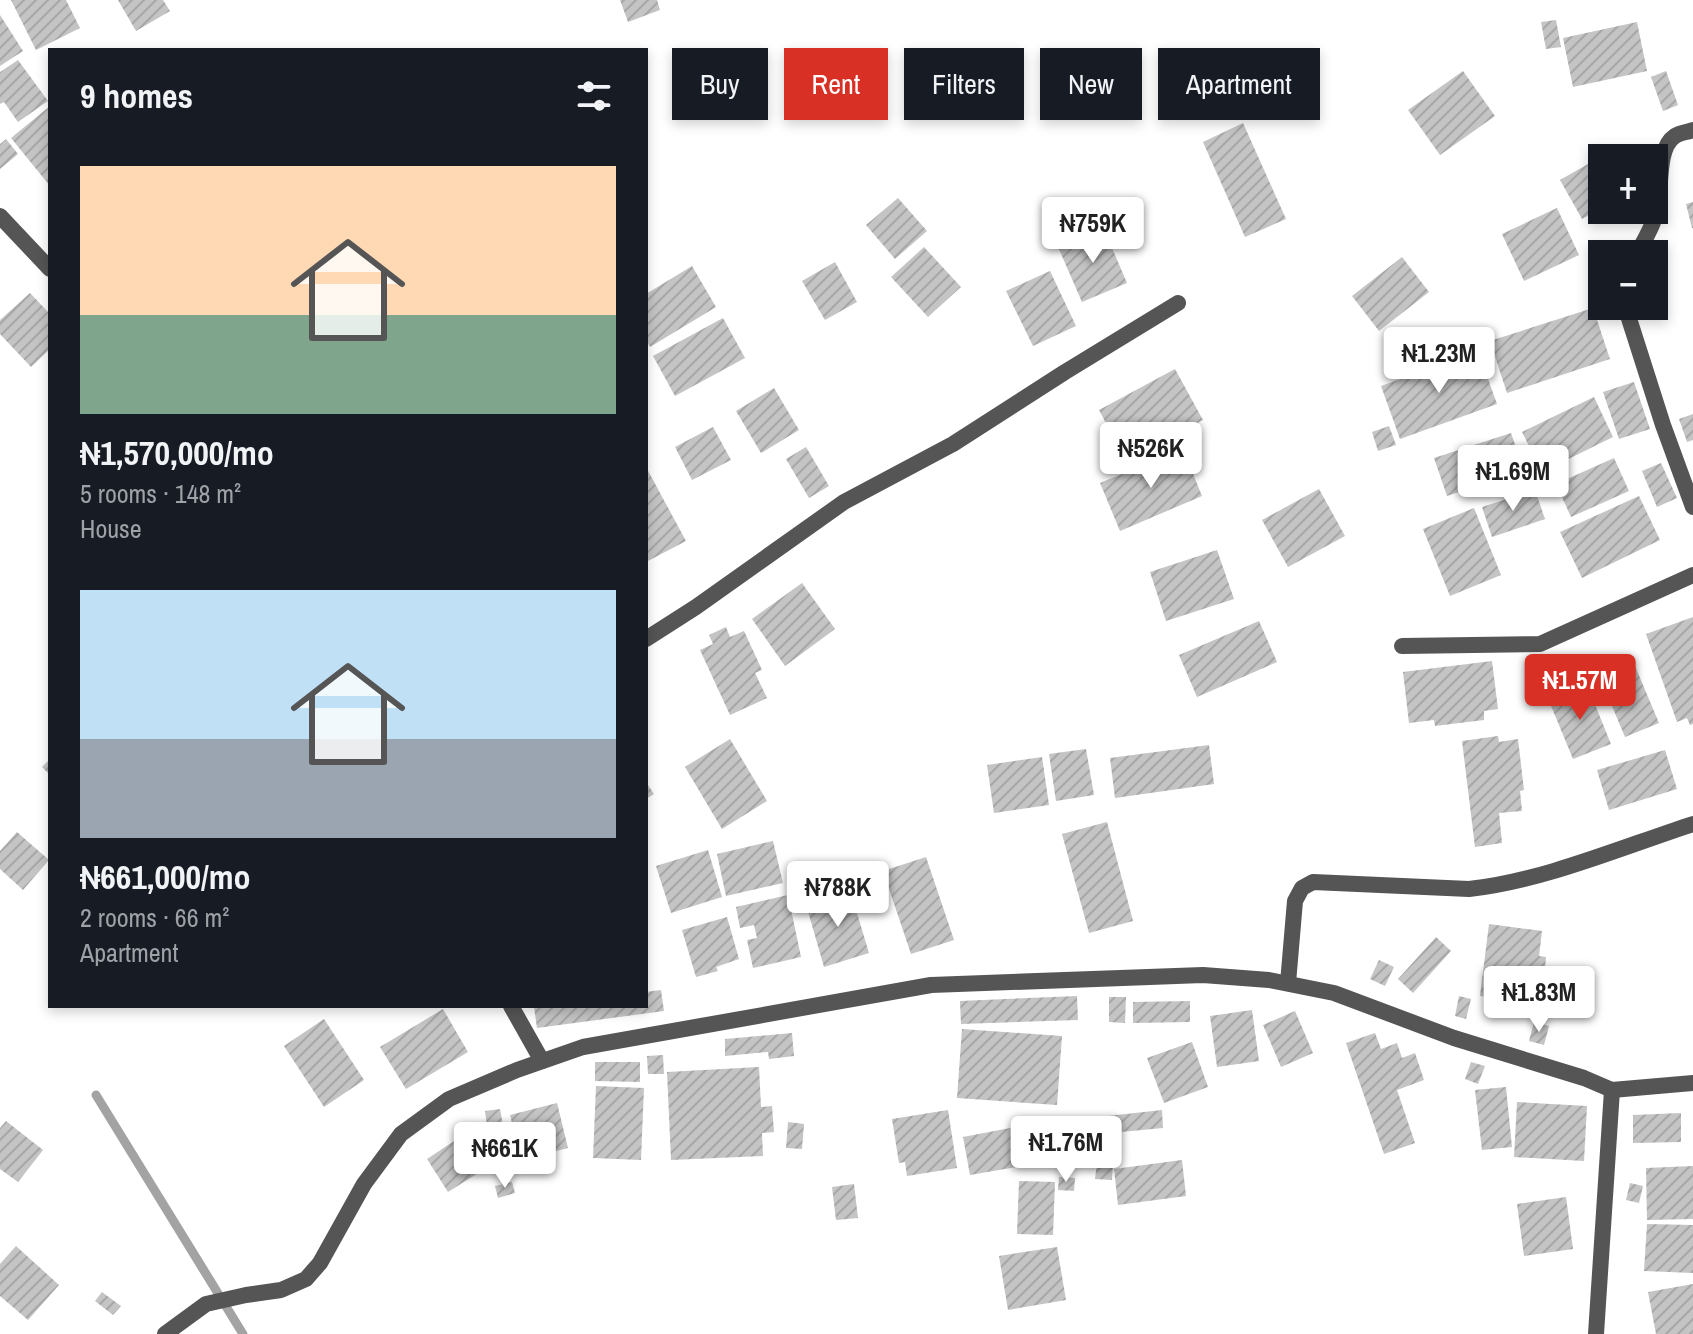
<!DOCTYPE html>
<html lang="en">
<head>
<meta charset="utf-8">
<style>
	:root { --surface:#171b24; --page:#242831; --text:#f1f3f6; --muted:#9ea1a6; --accent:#d93025 }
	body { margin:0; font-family:"Archivo Narrow",sans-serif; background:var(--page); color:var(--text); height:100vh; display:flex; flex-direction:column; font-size:30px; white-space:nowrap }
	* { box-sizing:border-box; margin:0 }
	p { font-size:26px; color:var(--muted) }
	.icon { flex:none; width:44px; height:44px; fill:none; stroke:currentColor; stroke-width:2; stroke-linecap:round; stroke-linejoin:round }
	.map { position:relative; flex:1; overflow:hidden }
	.details { position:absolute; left:48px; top:48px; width:600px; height:960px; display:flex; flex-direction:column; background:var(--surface); border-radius:0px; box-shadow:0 4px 12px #0003 }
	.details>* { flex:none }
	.banner { position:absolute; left:672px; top:48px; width:760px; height:72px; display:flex; gap:16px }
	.controls { position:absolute; left:1588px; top:144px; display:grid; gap:16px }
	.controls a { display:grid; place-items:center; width:80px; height:80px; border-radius:0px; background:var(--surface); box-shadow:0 4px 12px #0003; font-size:40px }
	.price { position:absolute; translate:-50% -68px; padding:0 18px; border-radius:8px; background:#fff; color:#222; font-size:26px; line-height:52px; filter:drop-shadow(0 2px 4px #0008) }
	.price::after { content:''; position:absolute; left:50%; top:48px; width:24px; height:18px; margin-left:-12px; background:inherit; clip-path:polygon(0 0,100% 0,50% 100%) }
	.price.active { background:var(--accent); color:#fff }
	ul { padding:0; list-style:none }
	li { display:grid; align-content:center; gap:16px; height:424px; padding:0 32px }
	li span { display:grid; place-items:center; height:248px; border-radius:0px; color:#555 }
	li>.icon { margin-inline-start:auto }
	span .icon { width:144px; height:144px; fill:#fffc; stroke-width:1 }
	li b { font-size:34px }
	h2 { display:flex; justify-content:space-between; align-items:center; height:96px; padding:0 32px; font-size:34px }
	.chip { padding:0 28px; border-radius:0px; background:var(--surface); box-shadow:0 4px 12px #0003; font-size:28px; line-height:72px }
	.chip.active { background:var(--accent); color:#fff }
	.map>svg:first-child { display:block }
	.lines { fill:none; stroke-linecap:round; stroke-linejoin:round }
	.stream { stroke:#a3a3a3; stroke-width:9 }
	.building { fill:url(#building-hatch) }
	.street { stroke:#555; stroke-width:16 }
</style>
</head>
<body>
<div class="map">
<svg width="1693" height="1334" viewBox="0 0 1693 1334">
	<defs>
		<pattern id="building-hatch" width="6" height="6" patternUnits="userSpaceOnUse" patternTransform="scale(2)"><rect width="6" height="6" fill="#c4c4c4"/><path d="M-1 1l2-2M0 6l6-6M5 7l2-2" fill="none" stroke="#a7a7a7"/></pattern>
	</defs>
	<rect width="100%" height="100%" fill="#fff"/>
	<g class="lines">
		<!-- stream -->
		<path class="stream" d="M96,1095L243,1334"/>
	</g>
	<!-- building -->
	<g class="building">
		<path d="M11,0H66L80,28L36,50Z"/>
		<path d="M118,0H163L170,11L136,31Z"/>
		<path d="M620,0H657L660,10L628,22Z"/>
		<path d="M0,15L23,51L0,66Z"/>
		<path d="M1556,20L1561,47L1546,49L1541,22Z"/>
		<path d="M1637,22L1647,71L1573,87L1563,38Z"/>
		<path d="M18,60L48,101L18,122L4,102L0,104V72Z"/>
		<path d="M1463,71L1495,116L1440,155L1408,110Z"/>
		<path d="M1666,71L1678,105L1663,111L1651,77Z"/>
		<path d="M50,106V186L11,138Z"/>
		<path d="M1243,123L1286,219L1245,237L1203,142Z"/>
		<path d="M6,139L18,154L0,169V144Z"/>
		<path d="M1602,156V208L1582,219L1560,180Z"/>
		<path d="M898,198L927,231L895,259L866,225Z"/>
		<path d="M1693,202V228H1692L1686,204Z"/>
		<path d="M1557,208L1579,255L1524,281L1502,234Z"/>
		<path d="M1103,227L1127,283L1082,302L1058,247Z"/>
		<path d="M924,247L961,287L928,317L891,277Z"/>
		<path d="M1402,257L1429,292L1379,331L1352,296Z"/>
		<path d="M835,262L857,302L825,320L802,281Z"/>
		<path d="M692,266L716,307L650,347L646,340V294Z"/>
		<path d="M1050,271L1076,326L1033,346L1006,291Z"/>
		<path d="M30,293L50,314V349L31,367L0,334V320Z"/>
		<path d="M1593,308L1610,359L1507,393L1490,341Z"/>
		<path d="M723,318L745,358L675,396L653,356Z"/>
		<path d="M1478,351L1497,404L1400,439L1381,386Z"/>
		<path d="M1175,369L1203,420L1126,461L1099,410Z"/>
		<path d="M1634,382L1650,429L1619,439L1603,392Z"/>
		<path d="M774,388L799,430L761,453L736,411Z"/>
		<path d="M1594,397L1613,437L1542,472L1522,432Z"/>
		<path d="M1693,414V440L1687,442L1679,419Z"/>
		<path d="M1389,426L1396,445L1378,451L1372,432Z"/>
		<path d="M713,427L731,460L692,480L675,447Z"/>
		<path d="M1511,433L1524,470L1447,496L1434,458Z"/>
		<path d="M806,447L829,486L809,498L786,459Z"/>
		<path d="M1183,449L1202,496L1120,531L1100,483Z"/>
		<path d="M1614,458L1629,491L1571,517L1556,484Z"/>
		<path d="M1661,463L1677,498L1657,507L1642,471Z"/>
		<path d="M646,467L686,541L646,562Z"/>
		<path d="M1319,489L1345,536L1288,567L1262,520Z"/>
		<path d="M1535,490L1545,519L1492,537L1482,507Z"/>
		<path d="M1639,496L1660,540L1582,578L1560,532Z"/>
		<path d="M1474,508L1501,575L1450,596L1423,529Z"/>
		<path d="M1217,550L1234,599L1166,621L1150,572Z"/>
		<path d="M802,583L835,629L785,666L752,619Z"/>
		<path d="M1693,617V724L1690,725L1687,718L1677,722L1646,634Z"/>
		<path d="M1259,621L1277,662L1197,697L1179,655Z"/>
		<path d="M726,627L730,637L744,631L762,670L755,673L767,698L730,715L700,650L713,644L709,635Z"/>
		<path d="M1492,661L1498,709L1484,711V720L1435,726L1434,720L1409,723L1403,672Z"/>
		<path d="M1635,666L1659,723L1625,737L1601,680Z"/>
		<path d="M1587,685L1611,744L1573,759L1549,701Z"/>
		<path d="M1498,736L1499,742L1518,739L1524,790L1520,791L1522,811L1499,813L1502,843L1475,847L1462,741Z"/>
		<path d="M730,739L767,801L722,829L685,767Z"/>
		<path d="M1209,745L1214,784L1115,798L1110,758Z"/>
		<path d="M1086,749L1094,795L1056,801L1049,754Z"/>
		<path d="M1665,750L1677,789L1609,810L1597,770Z"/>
		<path d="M1042,757L1049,805L994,813L987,765Z"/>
		<path d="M50,759V775L42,767Z"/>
		<path d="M646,782L654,794L646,799Z"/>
		<path d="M1107,822L1133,921L1089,933L1062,834Z"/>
		<path d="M17,832L49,860L23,890L0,869V851Z"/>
		<path d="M773,841L783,883L726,896L717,854Z"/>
		<path d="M708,850L722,897L671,913L656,866Z"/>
		<path d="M926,857L954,940L911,954L883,871Z"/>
		<path d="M850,890L869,953L824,967L807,908L825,903L823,898Z"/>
		<path d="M788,895L801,957L753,968L747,940L757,938L754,925L740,928L736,907Z"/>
		<path d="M727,917L739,959L716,967L718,971L696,977L682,930Z"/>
		<path d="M1489,924L1542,931L1539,956L1546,957L1544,979L1538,978L1535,1002L1480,996Z"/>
		<path d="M1436,937L1451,951L1413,993L1398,979Z"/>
		<path d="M1379,960L1394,967L1385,986L1370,979Z"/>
		<path d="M661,990L664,1011L537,1028L534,1007L646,1006V992Z"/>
		<path d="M1077,996L1078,1020L961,1024L960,1001Z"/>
		<path d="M1459,996L1471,999L1466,1019L1455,1016Z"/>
		<path d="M1109,997H1126L1125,1023L1109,1022Z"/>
		<path d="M1190,1001V1022L1133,1023V1002Z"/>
		<path d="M443,1009L468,1052L406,1089L380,1047Z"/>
		<path d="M1252,1010L1259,1061L1217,1067L1210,1016Z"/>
		<path d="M1295,1011L1313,1053L1281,1067L1263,1025Z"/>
		<path d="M324,1019L364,1080L324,1107L284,1046Z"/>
		<path d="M1534,1022L1549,1026L1544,1045L1529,1041Z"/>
		<path d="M962,1029L1062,1036L1057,1105L957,1098Z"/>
		<path d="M792,1033L794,1056L769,1059L768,1052L725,1056V1039Z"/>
		<path d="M1375,1033L1381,1049L1397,1043L1402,1058L1415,1053L1424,1080L1397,1090L1415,1143L1384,1154L1346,1043Z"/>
		<path d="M1192,1042L1208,1087L1164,1103L1147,1058Z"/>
		<path d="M663,1055L664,1074H648L647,1056Z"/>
		<path d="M595,1062H640V1082L595,1081Z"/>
		<path d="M1471,1062L1485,1066L1478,1084L1465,1079Z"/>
		<path d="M759,1067L761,1107L772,1106L774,1132L762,1133L763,1156L671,1160L667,1072Z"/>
		<path d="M596,1086L644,1088L641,1160L593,1158Z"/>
		<path d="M1506,1087L1512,1147L1482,1150L1475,1090Z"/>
		<path d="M1517,1102L1587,1106L1584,1161L1514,1157Z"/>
		<path d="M557,1103L568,1148L521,1160L510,1115Z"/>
		<path d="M500,1109L504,1131L488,1134L485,1111Z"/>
		<path d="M948,1110L957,1168L907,1176L905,1162L899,1163L892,1119Z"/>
		<path d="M1162,1110L1163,1128L1110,1133L1108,1116Z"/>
		<path d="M1681,1113V1142L1633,1143V1115Z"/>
		<path d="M1065,1118L1071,1152L1048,1156L1042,1122Z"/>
		<path d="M6,1121L43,1150L18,1182L0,1169V1128Z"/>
		<path d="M788,1122L804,1124L802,1149L786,1148Z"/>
		<path d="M1037,1123L1045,1162L970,1175L963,1137Z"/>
		<path d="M469,1131L491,1165L448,1192L427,1159Z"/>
		<path d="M1182,1160L1186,1196L1118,1205L1114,1169Z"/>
		<path d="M1097,1163L1113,1164L1112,1180L1095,1179Z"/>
		<path d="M1693,1166V1219L1647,1220L1646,1168Z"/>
		<path d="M1059,1177L1075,1178L1074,1191L1058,1190Z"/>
		<path d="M1019,1181L1055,1182L1053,1235L1017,1234Z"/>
		<path d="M512,1182L515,1193L498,1198L495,1186Z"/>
		<path d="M1630,1183L1643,1186L1639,1203L1626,1200Z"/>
		<path d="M854,1184L858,1218L836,1220L832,1187Z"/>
		<path d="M1566,1197L1573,1249L1524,1256L1517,1204Z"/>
		<path d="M1647,1224L1693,1225V1273L1644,1271Z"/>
		<path d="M16,1246L59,1285L28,1320L0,1296V1264Z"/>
		<path d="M1057,1247L1066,1300L1008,1310L999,1256Z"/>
		<path d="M1693,1284V1334H1656L1648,1292Z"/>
		<path d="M102,1292L121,1306L113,1315L95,1301Z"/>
	</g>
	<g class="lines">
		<!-- street -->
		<g class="street">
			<path d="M0,216L50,269"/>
			<path d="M1637,254C1644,241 1652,228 1656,214C1663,194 1655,149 1675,136C1679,133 1688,132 1693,130"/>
			<path d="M1625,306L1663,425L1693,507"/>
			<path d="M646,639L696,607L844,502L953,444L1065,372L1178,303"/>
			<path d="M1402,646L1540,644L1693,575"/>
			<path d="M1288,983L1295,901L1302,888L1313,882L1469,889C1543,881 1622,847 1693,824"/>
			<path d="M511,1006L542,1061"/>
			<path d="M165,1334L206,1304L246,1295L281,1290L306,1279L320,1263L364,1184L401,1134L449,1099L517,1070L583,1047L931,985L1203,975L1269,980L1334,993L1454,1038L1584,1078L1612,1090L1693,1083"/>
			<path d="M1596,1334L1612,1090"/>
		</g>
	</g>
</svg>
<div class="controls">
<a>+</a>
<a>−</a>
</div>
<b class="price" style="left:1093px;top:265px">₦759K</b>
<b class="price" style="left:1439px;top:395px">₦1.23M</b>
<b class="price" style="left:1151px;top:490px">₦526K</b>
<b class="price" style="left:1513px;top:513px">₦1.69M</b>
<b class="price active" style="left:1580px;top:722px">₦1.57M</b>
<b class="price" style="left:838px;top:929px">₦788K</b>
<b class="price" style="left:1539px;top:1034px">₦1.83M</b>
<b class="price" style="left:1066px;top:1184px">₦1.76M</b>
<b class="price" style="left:505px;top:1190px">₦661K</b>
<div class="banner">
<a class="chip">Buy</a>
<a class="chip active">Rent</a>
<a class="chip">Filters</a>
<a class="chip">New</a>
<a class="chip">Apartment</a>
</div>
<section class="details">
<h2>9 homes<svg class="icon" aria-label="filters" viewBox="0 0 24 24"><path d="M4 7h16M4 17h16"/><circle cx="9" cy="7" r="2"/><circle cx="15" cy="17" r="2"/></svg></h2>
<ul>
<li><span style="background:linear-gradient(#ffd9b3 60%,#7fa58c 0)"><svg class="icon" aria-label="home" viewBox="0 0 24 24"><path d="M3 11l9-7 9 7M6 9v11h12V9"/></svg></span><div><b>₦1,570,000/mo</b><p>5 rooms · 148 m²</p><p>House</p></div></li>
<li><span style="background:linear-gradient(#bfe0f5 60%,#9aa5b1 0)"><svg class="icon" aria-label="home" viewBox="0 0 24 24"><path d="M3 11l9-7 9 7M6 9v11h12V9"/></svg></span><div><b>₦661,000/mo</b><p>2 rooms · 66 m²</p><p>Apartment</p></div></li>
</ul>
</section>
</div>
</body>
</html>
